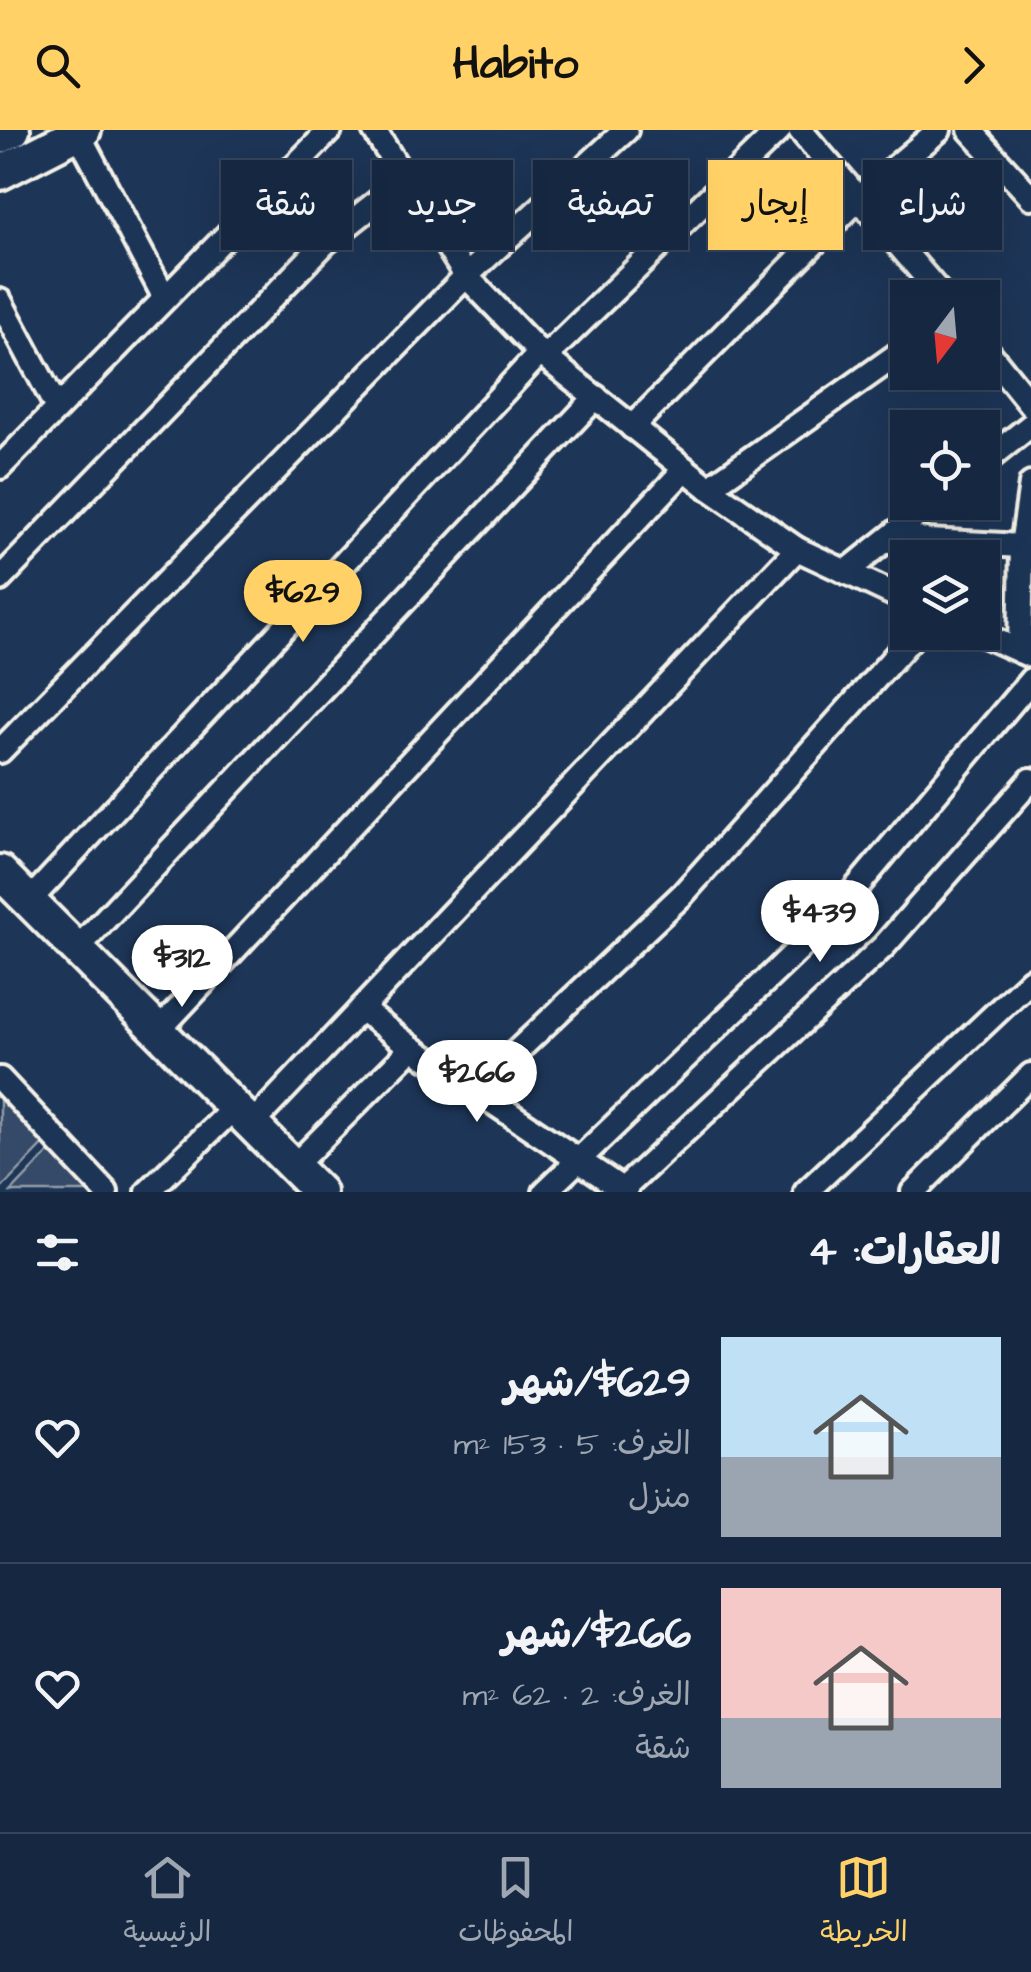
<!DOCTYPE html>
<html lang="ar">
<head>
<meta charset="utf-8">
<style>
	:root { --surface:#162841; --page:#23344c; --text:#f1f3f6; --muted:#9ea6b1; --line:#35445a; --accent:#ffd166 }
	body { margin:0; font-family:"Architects Daughter","Playpen Sans Arabic",sans-serif; background:var(--page); color:var(--text); direction:rtl; height:100vh; display:flex; flex-direction:column; font-size:38px; white-space:nowrap }
	* { box-sizing:border-box; margin:0 }
	p { font-size:32px; color:var(--muted) }
	.icon { flex:none; width:55px; height:55px; fill:none; stroke:currentColor; stroke-width:2; stroke-linecap:round; stroke-linejoin:round }
	.map { position:relative; height:1062px; overflow:hidden; direction:ltr }
	.details { display:flex; flex-direction:column; background:var(--surface); flex:1 }
	.details>* { flex:none }
	.guide { position:absolute; left:30px; top:30px; width:972px; height:90px; direction:rtl; display:flex; gap:20px }
	.needle { width:65px; rotate:196deg }
	.fabs { position:absolute; left:890px; top:150px; display:grid; gap:20px }
	.fabs a { display:grid; place-items:center; width:110px; height:110px; border-radius:0px; background:var(--surface); box-shadow:0 10px 40px #0002,0 0 0 2px var(--line); font-size:50px }
	.price { position:absolute; translate:-50% -85px; padding:0 22px; border-radius:35px; background:#fff; color:#222; font-size:32px; line-height:65px; filter:drop-shadow(0 2px 5px #0008) }
	.price::after { content:''; position:absolute; left:50%; top:60px; width:30px; height:22px; margin-left:-15px; background:inherit; clip-path:polygon(0 0,100% 0,50% 100%) }
	.price.on { background:var(--accent); color:#111 }
	ul { padding:0; list-style:none }
	li { display:flex; align-items:center; gap:30px; height:250px; padding:0 30px }
	li+li { border-top:2px solid var(--line) }
	li span { display:grid; place-items:center; flex:none; width:280px; height:200px; border-radius:0px; color:#555 }
	li>.icon { margin-inline-start:auto }
	span .icon { width:120px; height:120px; fill:#fffc; stroke-width:1 }
	li b { font-size:42px }
	h2 { display:flex; justify-content:space-between; align-items:center; height:120px; padding:0 30px; font-size:42px }
	.pill { padding:0 35px; border-radius:0px; background:var(--surface); box-shadow:0 10px 40px #0002,0 0 0 2px var(--line); font-size:35px; line-height:90px }
	.pill.on { background:var(--accent); color:#111 }
	header { display:flex; justify-content:space-between; align-items:center; height:130px; padding:0 30px; background:var(--accent); color:#111; font-size:45px; font-weight:700 }
	.dock { display:flex; justify-content:space-around; align-items:center; height:140px; border-top:2px solid var(--line); background:var(--surface); font-size:28px; color:var(--muted) }
	.dock a { display:grid; justify-items:center; gap:5px }
	.dock .on { color:var(--accent) }
	.map>svg:first-child { display:block }
	.grass { fill:#354a67; stroke:#949ea8; stroke-width:2.5 }
	.lines { fill:none; stroke-linecap:round; stroke-linejoin:round }
	.street-casing { stroke:#f4f1e8; stroke-width:30 }
	.secondary-casing { stroke:#f4f1e8; stroke-width:40 }
	.street { stroke:#1d3557; stroke-width:22 }
	.secondary { stroke:#1d3557; stroke-width:32 }
</style>
</head>
<body>
<header><svg class="icon" aria-label="forward" viewBox="0 0 24 24"><path d="M9 5l7 7-7 7"/></svg>Habito<svg class="icon" aria-label="search" viewBox="0 0 24 24"><circle cx="10" cy="10" r="6"/><path d="M15 15l6 6"/></svg></header>
<div class="map">
<svg width="1031" height="1062" viewBox="0 0 1031 1062">
	<rect width="100%" height="100%" fill="#1d3557"/>
	<filter id="ink" filterUnits="userSpaceOnUse"><feTurbulence type="fractalNoise" baseFrequency=".01" numOctaves="2"/><feDisplacementMap in="SourceGraphic" scale="20" xChannelSelector="R" yChannelSelector="G"/><feConvolveMatrix kernelMatrix="1 2 1 2 8 2 1 2 1" color-interpolation-filters="sRGB"/></filter>
	<g filter="url(#ink)">
		<!-- grass -->
		<g class="grass">
			<path d="M0,966L47,1011L0,1060Z"/>
			<path d="M54,1017L102,1062H11Z"/>
		</g>
		<g class="lines">
			<!-- street casing -->
			<g class="street-casing">
				<g id="street">
					<path d="M374,0L466,146L540,223L709,358L797,419L908,471"/>
					<path d="M800,0L944,168"/>
					<path d="M970,0L1031,67"/>
					<path d="M78,3L165,168"/>
					<path d="M0,171L57,278"/>
					<path d="M982,214L1031,275"/>
					<path d="M545,227L779,0"/>
					<path d="M632,297L859,68L939,0"/>
					<path d="M982,334L1031,295"/>
					<path d="M0,337L330,0"/>
					<path d="M709,358L908,217"/>
					<path d="M896,402L928,411L1022,416"/>
					<path d="M846,442L934,372"/>
					<path d="M0,449L325,113L405,50"/>
					<path d="M977,502L1031,526"/>
					<path d="M1020,521L1022,416L1031,354"/>
					<path d="M0,621L466,146L626,0"/>
					<path d="M29,771L540,223"/>
					<path d="M77,819L596,267"/>
					<path d="M361,879L412,918L626,1062"/>
					<path d="M158,901L685,339"/>
					<path d="M0,949L106,1062"/>
					<path d="M475,961L682,765L917,502"/>
					<path d="M251,995L797,419"/>
					<path d="M294,1036L412,918"/>
					<path d="M622,1060L884,816L1031,650"/>
					<path d="M148,1062L234,978"/>
					<path d="M545,1062L829,790L1031,550"/>
					<path d="M806,1062L1031,850"/>
					<path d="M913,1062L1031,945"/>
				</g>
			</g>
			<!-- secondary casing -->
			<g class="secondary-casing">
				<g id="secondary">
					<path d="M0,7L13,0"/>
					<path d="M0,43L84,0"/>
					<path d="M0,742L319,1062"/>
				</g>
			</g>
			<!-- street -->
			<use href="#street" class="street"/>
			<!-- secondary -->
			<use href="#secondary" class="secondary"/>
		</g>
	</g>
</svg>
<div class="fabs">
<a><svg class="needle" viewBox="-14 -14 28 28"><path d="M0-13l5 13h-10z" fill="#e53935"/><path d="M0 13l5-13h-10z" fill="#9ea6b1"/></svg></a>
<a><svg class="icon" aria-label="locate" viewBox="0 0 24 24"><circle cx="12" cy="12" r="6"/><path d="M12 2v4M12 18v4M2 12h4M18 12h4"/></svg></a>
<a><svg class="icon" aria-label="layers" viewBox="0 0 24 24"><path d="M12 4l9 5-9 5-9-5zM3 14l9 5 9-5"/></svg></a>
</div>
<b class="price on" style="left:303px;top:515px">$629</b>
<b class="price" style="left:820px;top:835px">$439</b>
<b class="price" style="left:182px;top:880px">$312</b>
<b class="price" style="left:477px;top:995px">$266</b>
<div class="guide">
<a class="pill">شراء</a>
<a class="pill on">إيجار</a>
<a class="pill">تصفية</a>
<a class="pill">جديد</a>
<a class="pill">شقة</a>
</div>
</div>
<section class="details">
<h2>العقارات: 4<svg class="icon" aria-label="filters" viewBox="0 0 24 24"><path d="M4 7h16M4 17h16"/><circle cx="9" cy="7" r="2"/><circle cx="15" cy="17" r="2"/></svg></h2>
<ul>
<li><span style="background:linear-gradient(#bfe0f5 60%,#9aa5b1 0)"><svg class="icon" aria-label="home" viewBox="0 0 24 24"><path d="M3 11l9-7 9 7M6 9v11h12V9"/></svg></span><div><b>$629/شهر</b><p>الغرف: 5 · 153 m²</p><p>منزل</p></div><svg class="icon" aria-label="heart" viewBox="0 0 24 24"><path d="M12 20l-8-8c-3-5 5-10 8-4 3-6 11-1 8 4z"/></svg></li>
<li><span style="background:linear-gradient(#f6c9c9 65%,#9aa5b1 0)"><svg class="icon" aria-label="home" viewBox="0 0 24 24"><path d="M3 11l9-7 9 7M6 9v11h12V9"/></svg></span><div><b>$266/شهر</b><p>الغرف: 2 · 62 m²</p><p>شقة</p></div><svg class="icon" aria-label="heart" viewBox="0 0 24 24"><path d="M12 20l-8-8c-3-5 5-10 8-4 3-6 11-1 8 4z"/></svg></li>
</ul>
</section>
<nav class="dock">
<a class="on"><svg class="icon" aria-label="map" viewBox="0 0 24 24"><path d="M3 6l6-2 6 2 6-2v14l-6 2-6-2-6 2zM9 4v14M15 6v14"/></svg>الخريطة</a>
<a><svg class="icon" aria-label="saved" viewBox="0 0 24 24"><path d="M7 4h10v16l-5-4-5 4z"/></svg>المحفوظات</a>
<a><svg class="icon" aria-label="home" viewBox="0 0 24 24"><path d="M3 11l9-7 9 7M6 9v11h12V9"/></svg>الرئيسية</a>
</nav>
</body>
</html>
